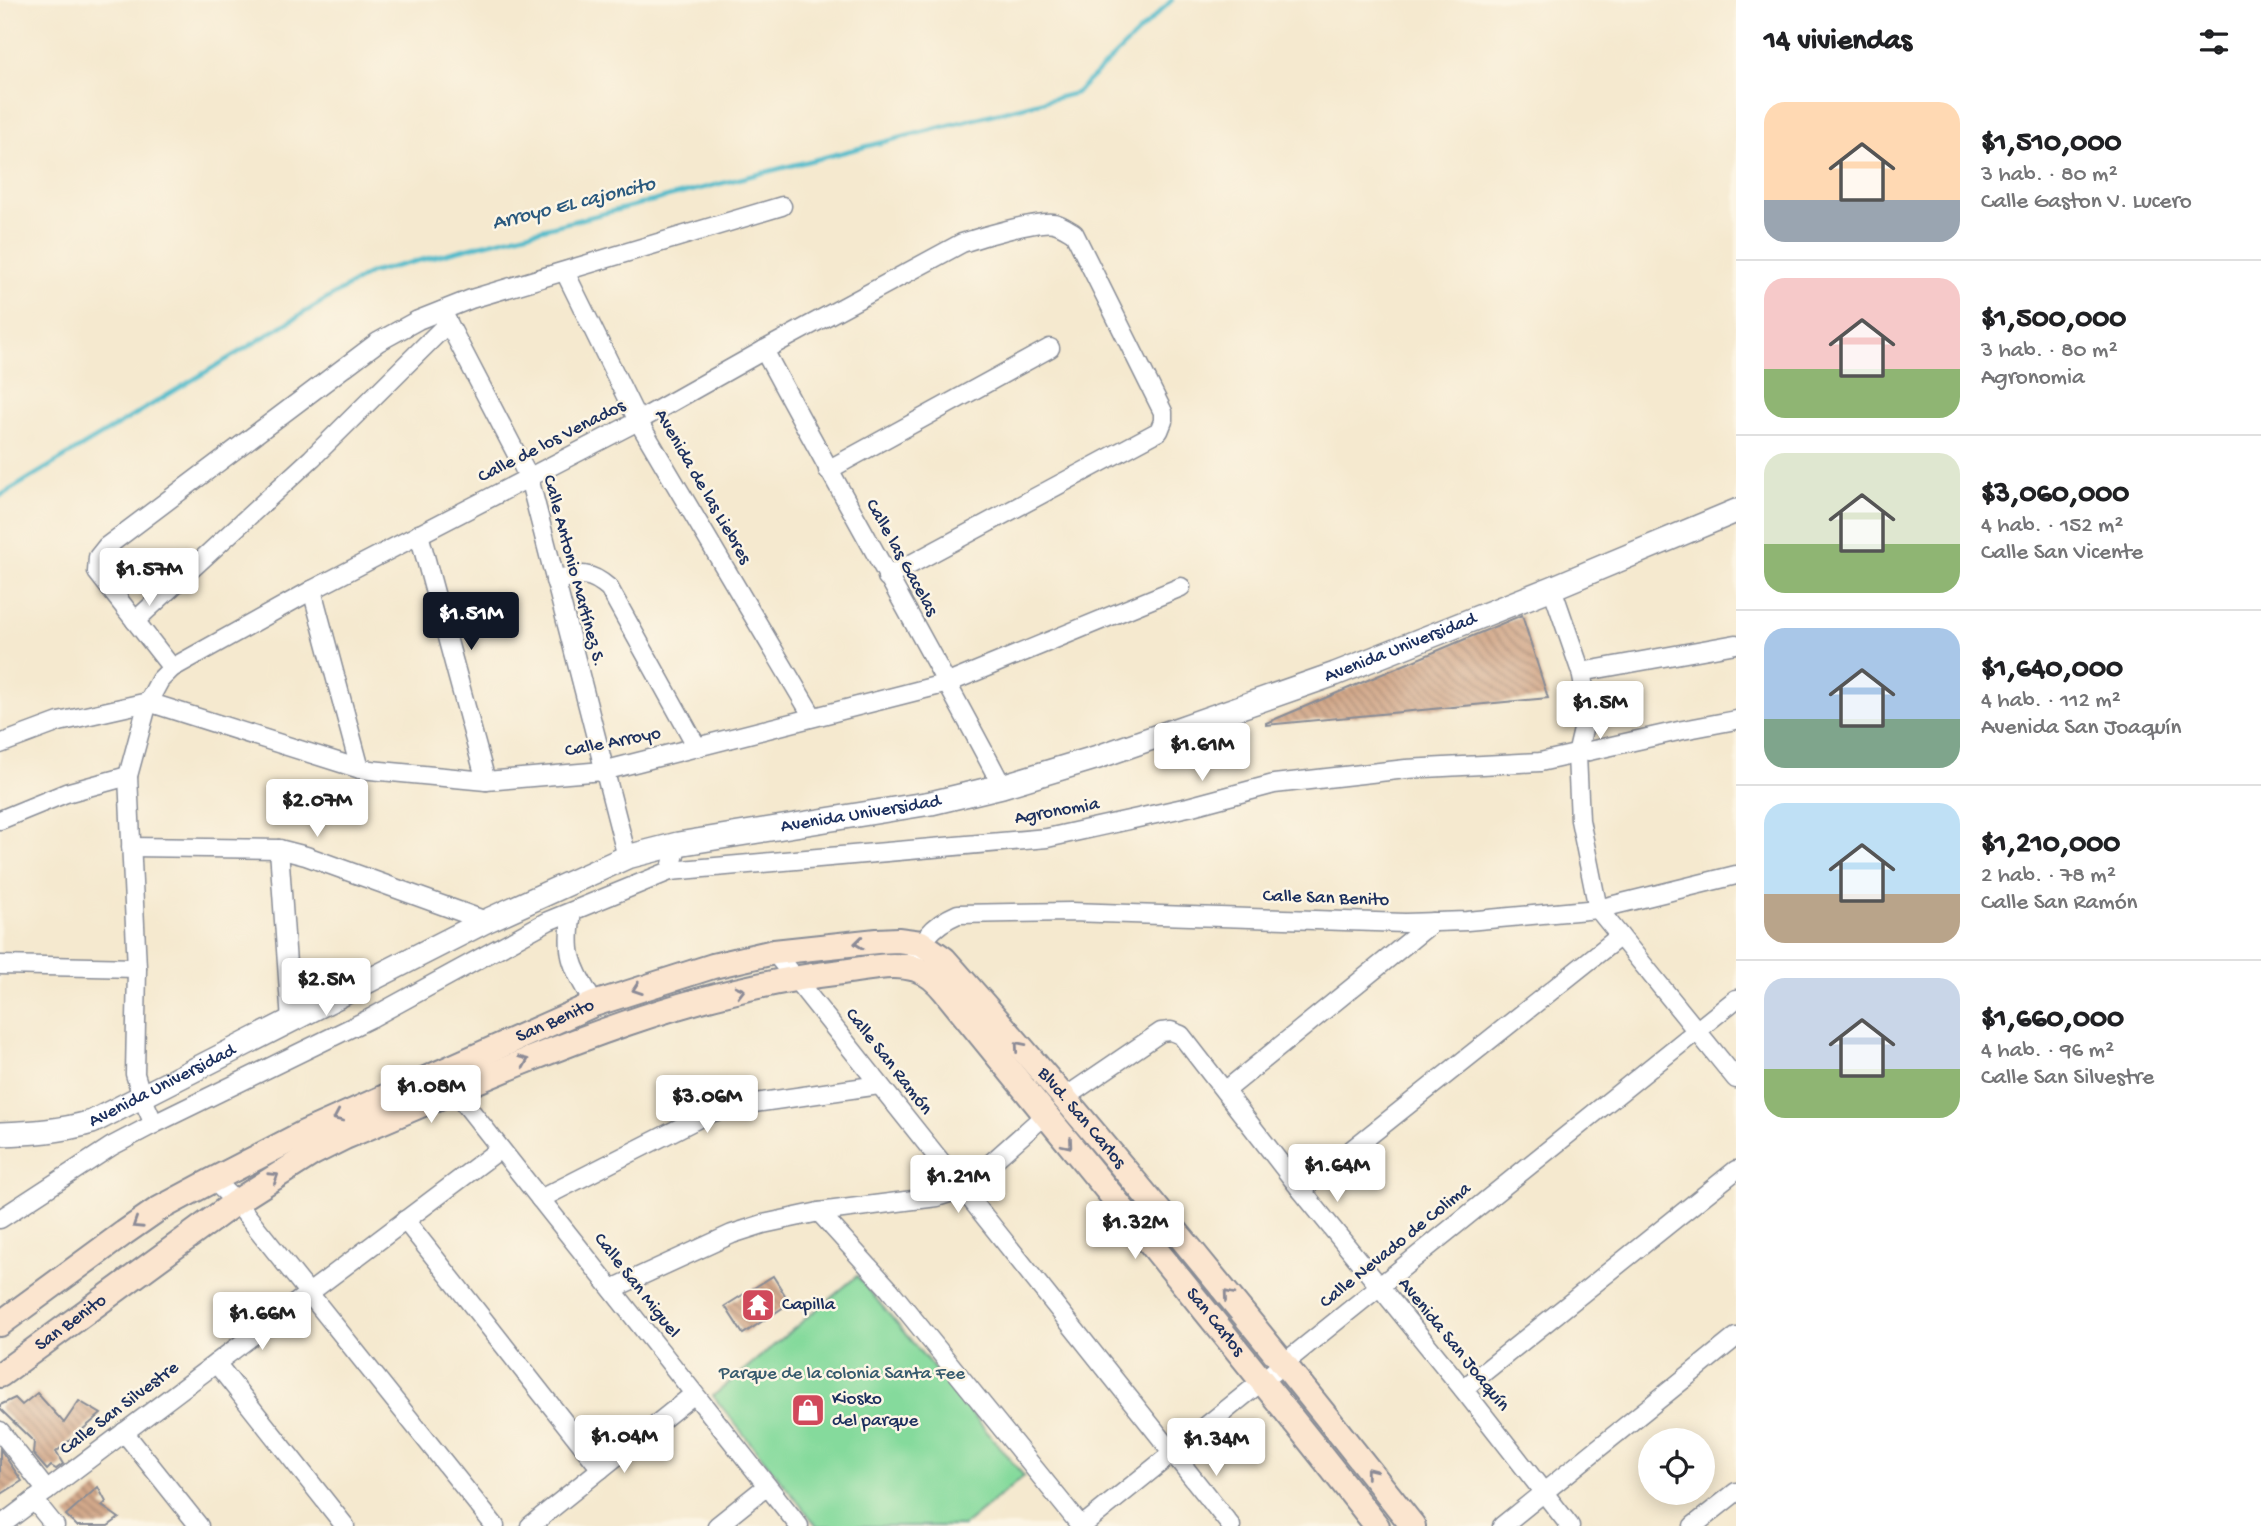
<!DOCTYPE html>
<html lang="es">
<head>
<meta charset="utf-8">
<style>
	:root { --surface:#fff; --page:#f6f6f6; --text:#202124; --muted:#757577; --line:#e0e0e0; --accent:#111827 }
	body { margin:0; font-family:"Gochi Hand",sans-serif; background:var(--page); color:var(--text); height:100vh; display:flex; flex-direction:column; font-size:26px; white-space:nowrap }
	* { box-sizing:border-box; margin:0 }
	p { font-size:23px; color:var(--muted) }
	.icon { flex:none; width:38px; height:38px; fill:none; stroke:currentColor; stroke-width:2; stroke-linecap:round; stroke-linejoin:round }
	.map { position:relative; flex:1; overflow:hidden }
	.drawer { display:flex; flex-direction:column; background:var(--surface); width:525px }
	.drawer>* { flex:none }
	.controls { position:absolute; left:1638px; top:1428px; display:grid; gap:14px }
	.controls a { display:grid; place-items:center; width:77px; height:77px; border-radius:50%; background:var(--surface); box-shadow:0 4px 18px #0003; font-size:35px }
	.price { position:absolute; translate:-50% -60px; padding:0 16px; border-radius:7px; background:#fff; color:#222; font-size:23px; line-height:46px; filter:drop-shadow(0 2px 4px #0008) }
	.price::after { content:''; position:absolute; left:50%; top:42px; width:21px; height:16px; margin-left:-10px; background:inherit; clip-path:polygon(0 0,100% 0,50% 100%) }
	.price.active { background:var(--accent); color:#fff }
	ul { padding:0; list-style:none }
	li { display:flex; align-items:center; gap:21px; height:175px; padding:0 28px }
	li+li { border-top:2px solid var(--line) }
	li span { display:grid; place-items:center; flex:none; width:196px; height:140px; border-radius:21px; color:#555 }
	li>.icon { margin-inline-start:auto }
	span .icon { width:84px; height:84px; fill:#fffc; stroke-width:1 }
	li b { font-size:30px }
	h2 { display:flex; justify-content:space-between; align-items:center; height:84px; padding:0 28px; font-size:30px }
	main { display:flex; flex:1; min-height:0 }
	.map>svg:first-child { display:block }
	.park { fill:#85da9c; stroke:#50847d; stroke-width:2 }
	.lines { fill:none; stroke-linecap:round; stroke-linejoin:round }
	.stream { stroke:#4ebaca; stroke-width:4.5 }
	.building { fill:url(#building-back-hatch) }
	.minor-casing { stroke:#888c96; stroke-width:21 }
	.tertiary-casing { stroke:#888c96; stroke-width:26 }
	.secondary-casing { stroke:#888c96; stroke-width:28 }
	.minor { stroke:#fff; stroke-width:18 }
	.tertiary { stroke:#fff; stroke-width:23 }
	.secondary { stroke:#fbe5cf; stroke-width:24 }
	.oneway { stroke:#8b8a96 }
	.labels { text-anchor:middle; dominant-baseline:central; stroke-width:5; stroke-linejoin:round; paint-order:stroke }
	.street-label { font-size:19px; fill:#1b2f5e; stroke:#fcf5e5 }
	.poi-label { font-size:19px; fill:#1b2f5e; stroke:#fcf5e5; text-anchor:start }
	.park-label { font-size:19px; fill:#365a6e; stroke:#fcf5e5 }
	.water-label { font-size:21px; font-style:italic; fill:#2a597e; stroke:#fcf5e5 }
</style>
</head>
<body>
<main>
<div class="map">
<svg width="1736" height="1526" viewBox="0 0 1736 1526">
	<defs>
		<pattern id="building-back-hatch" width="6" height="6" patternUnits="userSpaceOnUse" patternTransform="scale(1.75)"><rect width="6" height="6" fill="#d2a88a"/><path d="M-1 5l2 2M0 0l6 6M5-1l2 2" fill="none" stroke="#aa8974"/></pattern>
	</defs>
	<rect width="100%" height="100%" fill="#fcf5e5"/>
	<filter id="ink" filterUnits="userSpaceOnUse"><feTurbulence type="fractalNoise" baseFrequency=".0143" numOctaves="2"/><feDisplacementMap in="SourceGraphic" scale="14" xChannelSelector="R" yChannelSelector="G"/><feConvolveMatrix kernelMatrix="1 2 1 2 8 2 1 2 1" color-interpolation-filters="sRGB"/></filter>
	<filter id="wash" filterUnits="userSpaceOnUse"><feTurbulence type="fractalNoise" baseFrequency=".00686" numOctaves="4" result="noise"/><feDisplacementMap in="SourceGraphic" scale="28" xChannelSelector="R" yChannelSelector="G"/><feGaussianBlur stdDeviation="1.57" result="paint"/><feColorMatrix in="noise" values="0 0 0 0 0 0 0 0 0 0 0 0 0 0 0 0 0 1.4 0 .05"/><feComposite in="paint" operator="in"/></filter>
	<g filter="url(#wash)">
		<rect width="100%" height="100%" fill="#f5e9cf"/>
		<!-- park -->
		<path class="park" d="M857,1276L1024,1476L963,1526H817L713,1396Z"/>
		<g class="lines">
			<!-- stream -->
			<path class="stream" d="M0,496L370,273L1076,93L1172,0"/>
		</g>
		<g id="blocks">
			<!-- building -->
			<g class="building">
				<path d="M1522,615L1548,698L1266,725V723Z"/>
				<path d="M773,1276L790,1303L743,1334L725,1306Z"/>
				<path d="M37,1393L64,1423L79,1401L101,1414L56,1452L63,1464L56,1469L51,1466L47,1470L33,1454L34,1442L0,1409V1405L15,1398L22,1405Z"/>
				<path d="M0,1449L22,1481L0,1495Z"/>
				<path d="M98,1487L106,1502L102,1506L119,1518L108,1526H77L66,1515Z"/>
			</g>
		</g>
	</g>
	<g filter="url(#ink)">
		<use href="#blocks" fill-opacity="0" stroke="#888c96" stroke-width="2"/>
		<g class="lines">
			<!-- minor casing -->
			<g class="minor-casing">
				<g id="minor">
					<path d="M565,272L638,421L813,717"/>
					<path d="M442,311L529,478L627,857"/>
					<path d="M764,350C842,496 925,639 1002,786"/>
					<path d="M828,470L1050,348"/>
					<path d="M419,534L486,781"/>
					<path d="M555,581C580,574 588,570 609,588L697,747"/>
					<path d="M1552,588L1581,672L1586,697L1585,721L1577,755L1580,820L1598,909L1736,1079"/>
					<path d="M312,590L360,769"/>
					<path d="M135,621L312,458L448,323"/>
					<path d="M172,668L97,572L98,557L106,547L378,342L418,320L471,299L782,206"/>
					<path d="M1581,672L1736,644"/>
					<path d="M0,744L59,722L148,702L360,769L486,781L603,771L948,683L1181,587"/>
					<path d="M0,820L66,793L128,776"/>
					<path d="M131,847L279,849L306,856L486,921"/>
					<path d="M279,849L291,1021"/>
					<path d="M670,871L1047,838L1188,807L1274,784L1406,769L1540,762L1683,730L1736,720"/>
					<path d="M572,912C565,957 572,965 594,1004"/>
					<path d="M774,952L1231,1526"/>
					<path d="M0,965L137,968"/>
					<path d="M910,968C922,941 930,926 958,914L1071,912L1405,923L1467,921L1598,909L1736,875"/>
					<path d="M447,1081L799,1526"/>
					<path d="M1225,1091L1433,922"/>
					<path d="M1064,1098L1161,1032L1171,1031L1181,1035L1301,1190L1463,1389L1570,1526"/>
					<path d="M154,1124L142,1097L135,1074L137,968L128,776L148,702L160,680L172,668L312,590L638,421L764,350L962,243C980,237 1037,220 1054,223C1062,225 1067,229 1074,233L1163,412V421L1159,431L887,577"/>
					<path d="M213,1180L236,1202L495,1526"/>
					<path d="M1301,1190L1620,936"/>
					<path d="M540,1199L707,1114L734,1106L879,1085"/>
					<path d="M819,1212L889,1289L1081,1526"/>
					<path d="M0,1219L112,1146L154,1124L371,1018L548,921L670,871L678,844"/>
					<path d="M405,1220L601,1469"/>
					<path d="M612,1289L732,1234L763,1224L819,1212L937,1197L962,1189L1045,1115"/>
					<path d="M216,1363L345,1526"/>
					<path d="M1463,1389L1736,1170"/>
					<path d="M0,1431L47,1491"/>
					<path d="M124,1432L199,1526"/>
					<path d="M34,1500L55,1526"/>
					<path d="M0,1526L500,1149"/>
					<path d="M530,1526L694,1394"/>
					<path d="M717,1526L767,1486"/>
					<path d="M1082,1526L1736,999"/>
					<path d="M1502,1526L1736,1337"/>
					<path d="M1693,1526L1736,1492"/>
				</g>
			</g>
			<!-- tertiary casing -->
			<g class="tertiary-casing">
				<g id="tertiary">
					<path id="s1" d="M0,1134C32,1133 61,1131 92,1122L486,921L627,857L678,844L931,803L1002,786L1098,757L1335,674L1552,588L1736,511"/>
				</g>
			</g>
			<!-- secondary casing -->
			<g class="secondary-casing">
				<g id="secondary">
					<path id="s2" d="M0,1324L124,1233L157,1210L213,1180L304,1133L594,1004L713,966L774,952L877,941L898,940L921,943L944,959C1106,1142 1261,1333 1413,1526"/>
					<path id="s3" d="M0,1375L236,1202L313,1153L345,1137C506,1070 666,992 842,972C865,969 892,962 916,969C928,973 937,981 945,991C1089,1169 1236,1345 1377,1526"/>
				</g>
			</g>
			<!-- minor -->
			<use href="#minor" class="minor"/>
			<!-- tertiary -->
			<use href="#tertiary" class="tertiary"/>
			<!-- secondary -->
			<use href="#secondary" class="secondary"/>
		</g>
		<!-- one-way arrows -->
		<defs><path id="oneway-chevron" d="M-2-3.5L2.5 0L-2 3.5" fill="none" stroke-width="1.6" stroke-linecap="round" stroke-linejoin="round" transform="scale(1.75)"/></defs>
		<g class="oneway">
			<use href="#oneway-chevron" transform="translate(859 943) rotate(174)"/>
			<use href="#oneway-chevron" transform="translate(637 989) rotate(161)"/>
			<use href="#oneway-chevron" transform="translate(740 991) rotate(-14)"/>
			<use href="#oneway-chevron" transform="translate(1019 1046) rotate(-131)"/>
			<use href="#oneway-chevron" transform="translate(524 1061) rotate(-23)"/>
			<use href="#oneway-chevron" transform="translate(338 1117) rotate(156)"/>
			<use href="#oneway-chevron" transform="translate(1068 1144) rotate(50)"/>
			<use href="#oneway-chevron" transform="translate(274 1177) rotate(-33)"/>
			<use href="#oneway-chevron" transform="translate(137 1224) rotate(147)"/>
			<use href="#oneway-chevron" transform="translate(1228 1295) rotate(-130)"/>
			<use href="#oneway-chevron" transform="translate(1370 1472) rotate(-128)"/>
		</g>
	</g>
	<!-- icons -->
	<defs>
		<g id="temple-square" transform="scale(1.75)"><rect x="-9" y="-9" width="18" height="18" rx="4" fill="#d1495b" stroke="#fcf5e5"/><path d="M0-6L5-2H3V0L6.5 2.5H4V6H1.5V3h-3V6H-4V2.5H-6.5L-3 0V-2H-5Z" fill="#fff"/></g>
		<g id="shop-square" transform="scale(1.75)"><rect x="-9" y="-9" width="18" height="18" rx="4" fill="#d1495b" stroke="#fcf5e5"/><path d="M-5-2.5h2.3a2.7 3.5 0 0 1 5.4 0H5L5.5 6h-11ZM-1.5-2.5h3a1.5 2.3 0 0 0-3 0Z" fill="#fff"/></g>
	</defs>
	<g fill-rule="evenodd">
		<use href="#temple-square" x="758" y="1305"/>
		<use href="#shop-square" x="808" y="1410"/>
	</g>
	<g class="labels">
		<!-- street labels -->
		<g class="street-label">
			<text transform="translate(552 442) rotate(-27)">Calle de los Venados</text>
			<text transform="translate(702 487) rotate(60)">Avenida de las Liebres</text>
			<text transform="translate(901 558) rotate(61)">Calle las Gacelas</text>
			<text transform="translate(573 571) rotate(75)">Calle Antonio Martínez S.</text>
			<text stroke="none"><textPath href="#s1" startOffset="1494">Avenida Universidad</textPath></text>
			<text transform="translate(613 743) rotate(-11)">Calle Arroyo</text>
			<text transform="translate(1057 812) rotate(-10)">Agronomia</text>
			<text stroke="none"><textPath href="#s1" startOffset="928">Avenida Universidad</textPath></text>
			<text transform="translate(1326 899) rotate(2)">Calle San Benito</text>
			<text stroke="none"><textPath href="#s2" startOffset="635">San Benito</textPath></text>
			<text transform="translate(888 1062) rotate(52)">Calle San Ramón</text>
			<text stroke="none"><textPath href="#s1" startOffset="172">Avenida Universidad</textPath></text>
			<text stroke="none"><textPath href="#s2" startOffset="1251">Blvd. San Carlos</textPath></text>
			<text transform="translate(1396 1246) rotate(-39)">Calle Nevado de Colima</text>
			<text transform="translate(636 1286) rotate(52)">Calle San Miguel</text>
			<text stroke="none"><textPath href="#s3" startOffset="1484">San Carlos</textPath></text>
			<text stroke="none"><textPath href="#s3" startOffset="88">San Benito</textPath></text>
			<text transform="translate(1453 1345) rotate(51)">Avenida San Joaquín</text>
			<text transform="translate(120 1409) rotate(-37)">Calle San Silvestre</text>
		</g>
		<!-- poi labels -->
		<g class="poi-label">
			<text x="782" y="1305">Capilla</text>
			<text x="832" y="1399">Kiosko<tspan x="832" dy="22">del parque</tspan></text>
		</g>
		<!-- park labels -->
		<g class="park-label">
			<text x="842" y="1374">Parque de la colonia Santa Fee</text>
		</g>
		<!-- water labels -->
		<g class="water-label">
			<text transform="translate(574 205) rotate(-14)">Arroyo EL cajoncito</text>
		</g>
	</g>
</svg>
<div class="controls">
<a><svg class="icon" aria-label="locate" viewBox="0 0 24 24"><circle cx="12" cy="12" r="6"/><path d="M12 2v4M12 18v4M2 12h4M18 12h4"/></svg></a>
</div>
<b class="price" style="left:149px;top:608px">$1.57M</b>
<b class="price active" style="left:471px;top:652px">$1.51M</b>
<b class="price" style="left:1600px;top:741px">$1.5M</b>
<b class="price" style="left:1202px;top:783px">$1.61M</b>
<b class="price" style="left:317px;top:839px">$2.07M</b>
<b class="price" style="left:326px;top:1018px">$2.5M</b>
<b class="price" style="left:431px;top:1125px">$1.08M</b>
<b class="price" style="left:707px;top:1135px">$3.06M</b>
<b class="price" style="left:1337px;top:1204px">$1.64M</b>
<b class="price" style="left:958px;top:1215px">$1.21M</b>
<b class="price" style="left:1135px;top:1261px">$1.32M</b>
<b class="price" style="left:262px;top:1352px">$1.66M</b>
<b class="price" style="left:624px;top:1475px">$1.04M</b>
<b class="price" style="left:1216px;top:1478px">$1.34M</b>
</div>
<section class="drawer">
<h2>14 viviendas<svg class="icon" aria-label="filters" viewBox="0 0 24 24"><path d="M4 7h16M4 17h16"/><circle cx="9" cy="7" r="2"/><circle cx="15" cy="17" r="2"/></svg></h2>
<ul>
<li><span style="background:linear-gradient(#ffd9b3 70%,#9aa5b1 0)"><svg class="icon" aria-label="home" viewBox="0 0 24 24"><path d="M3 11l9-7 9 7M6 9v11h12V9"/></svg></span><div><b>$1,510,000</b><p>3 hab. · 80 m²</p><p>Calle Gaston V. Lucero</p></div></li>
<li><span style="background:linear-gradient(#f6c9c9 65%,#8fb573 0)"><svg class="icon" aria-label="home" viewBox="0 0 24 24"><path d="M3 11l9-7 9 7M6 9v11h12V9"/></svg></span><div><b>$1,500,000</b><p>3 hab. · 80 m²</p><p>Agronomia</p></div></li>
<li><span style="background:linear-gradient(#dfe7d0 65%,#8fb573 0)"><svg class="icon" aria-label="home" viewBox="0 0 24 24"><path d="M3 11l9-7 9 7M6 9v11h12V9"/></svg></span><div><b>$3,060,000</b><p>4 hab. · 152 m²</p><p>Calle San Vicente</p></div></li>
<li><span style="background:linear-gradient(#a9c7e8 65%,#7fa58c 0)"><svg class="icon" aria-label="home" viewBox="0 0 24 24"><path d="M3 11l9-7 9 7M6 9v11h12V9"/></svg></span><div><b>$1,640,000</b><p>4 hab. · 112 m²</p><p>Avenida San Joaquín</p></div></li>
<li><span style="background:linear-gradient(#bfe0f5 65%,#b9a48a 0)"><svg class="icon" aria-label="home" viewBox="0 0 24 24"><path d="M3 11l9-7 9 7M6 9v11h12V9"/></svg></span><div><b>$1,210,000</b><p>2 hab. · 78 m²</p><p>Calle San Ramón</p></div></li>
<li><span style="background:linear-gradient(#c9d6e8 65%,#8fb573 0)"><svg class="icon" aria-label="home" viewBox="0 0 24 24"><path d="M3 11l9-7 9 7M6 9v11h12V9"/></svg></span><div><b>$1,660,000</b><p>4 hab. · 96 m²</p><p>Calle San Silvestre</p></div></li>
</ul>
</section>
</main>
</body>
</html>
